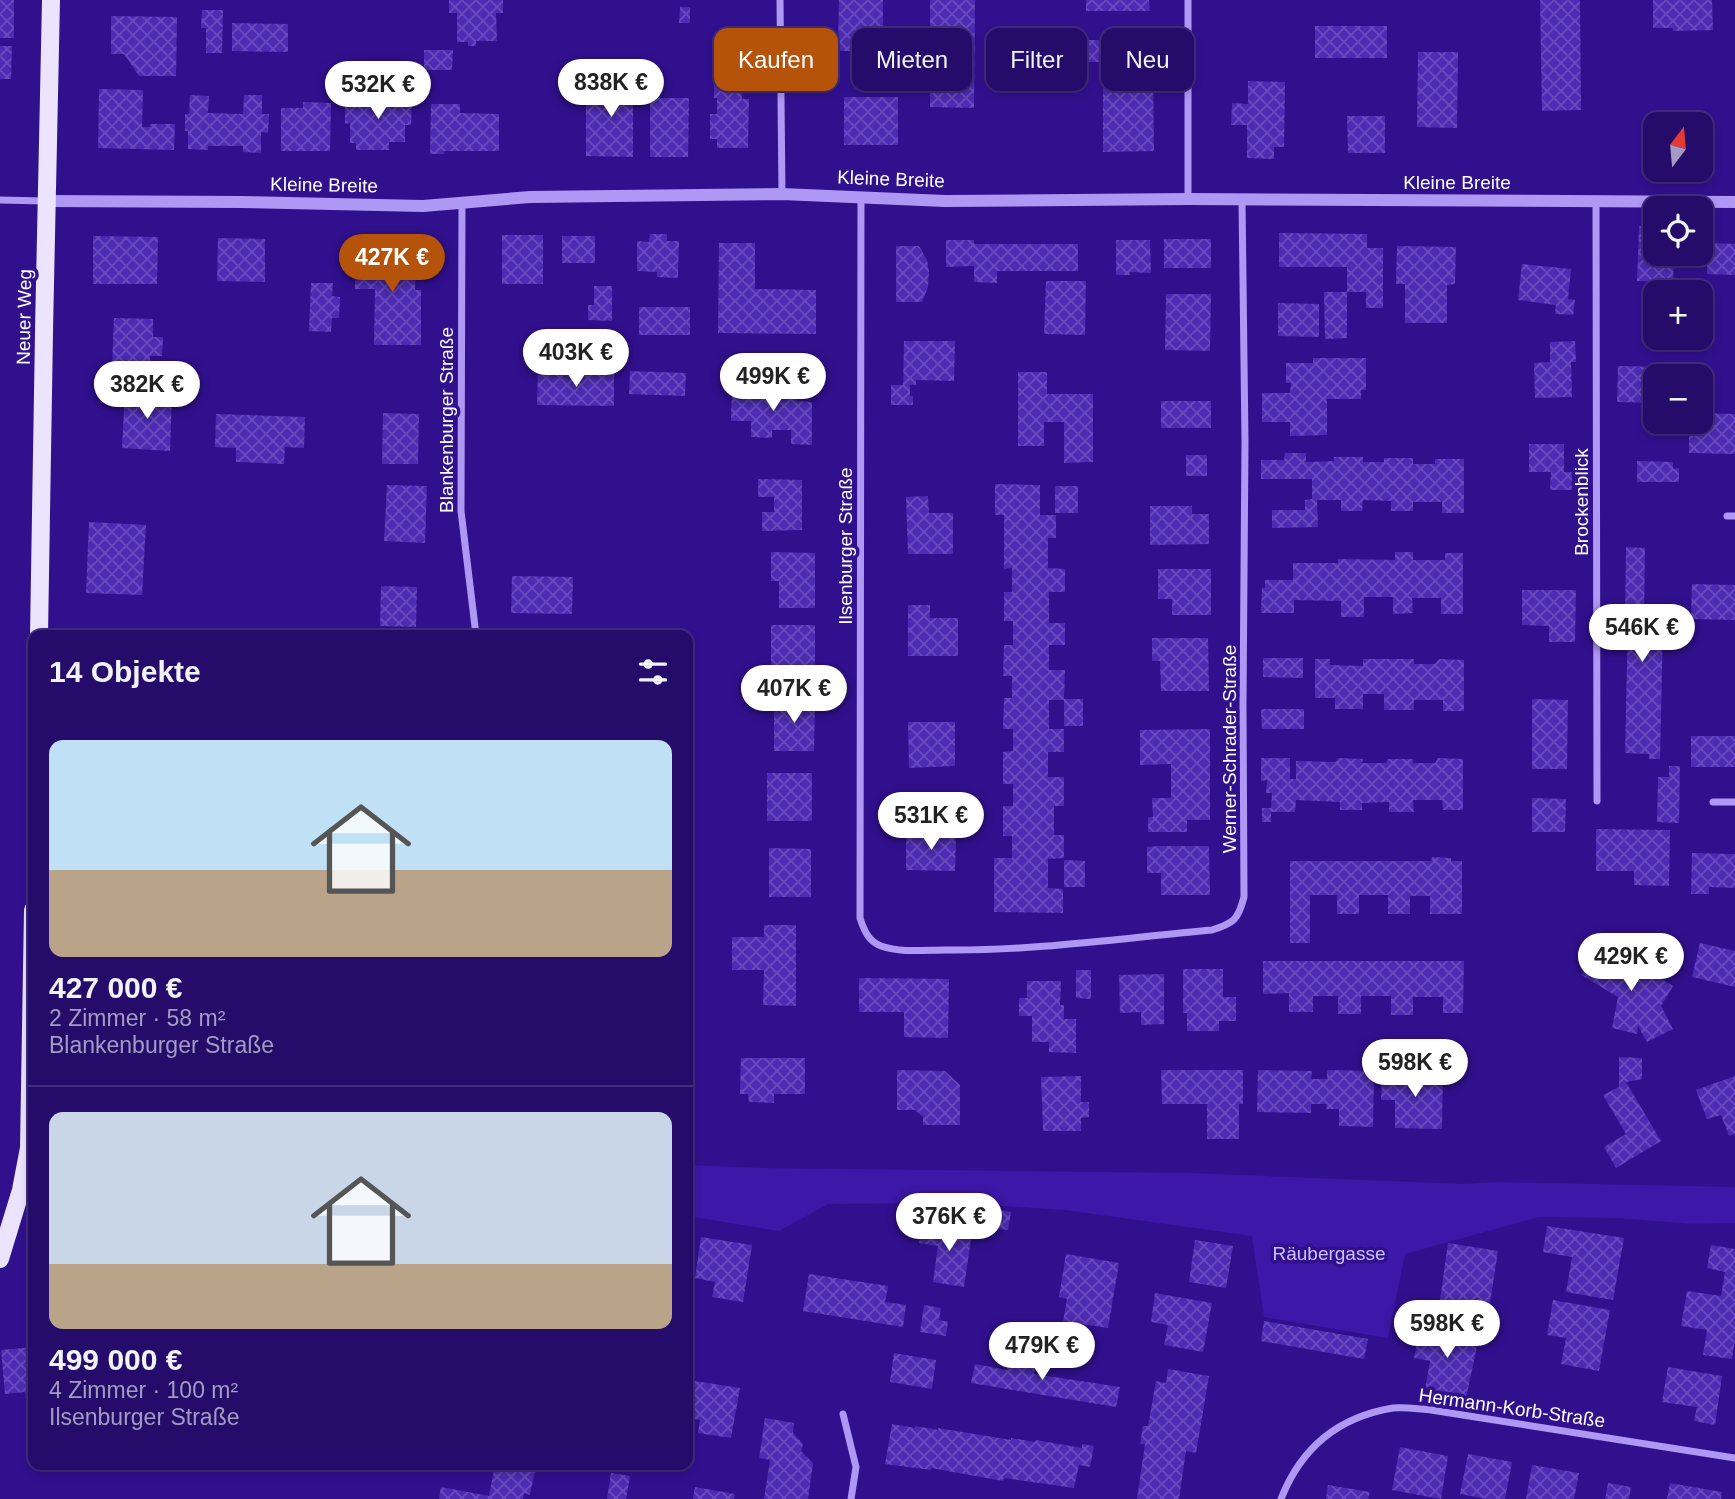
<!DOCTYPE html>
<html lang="de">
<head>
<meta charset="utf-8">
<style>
	:root { --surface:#250c6a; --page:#2d1570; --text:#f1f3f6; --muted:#a39bc1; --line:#422c7e; --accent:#b45309 }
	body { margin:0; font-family:Helvetica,sans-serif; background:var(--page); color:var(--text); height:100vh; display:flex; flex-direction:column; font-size:26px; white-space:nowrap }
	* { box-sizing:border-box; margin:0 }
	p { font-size:23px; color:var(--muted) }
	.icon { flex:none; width:38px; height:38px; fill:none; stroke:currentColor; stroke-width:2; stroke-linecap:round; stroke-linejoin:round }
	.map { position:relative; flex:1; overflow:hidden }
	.panel { position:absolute; left:28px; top:630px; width:665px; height:840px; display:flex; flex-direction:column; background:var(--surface); border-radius:14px; box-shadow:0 4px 10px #0003,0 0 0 2px var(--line) }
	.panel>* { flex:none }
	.hud { position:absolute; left:714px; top:28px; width:665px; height:63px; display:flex; gap:14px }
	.needle { width:46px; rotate:16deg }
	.buttons { position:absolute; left:1643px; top:112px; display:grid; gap:14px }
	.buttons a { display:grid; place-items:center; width:70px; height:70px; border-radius:14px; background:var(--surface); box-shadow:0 4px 10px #0003,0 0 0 2px var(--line); font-size:35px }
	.price { position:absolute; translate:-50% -60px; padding:0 16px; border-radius:24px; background:#fff; color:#222; font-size:23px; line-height:46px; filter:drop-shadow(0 2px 4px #0008) }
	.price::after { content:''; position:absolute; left:50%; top:42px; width:21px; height:16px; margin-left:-10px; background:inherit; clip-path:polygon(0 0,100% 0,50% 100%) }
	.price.on { background:var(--accent); color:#fff }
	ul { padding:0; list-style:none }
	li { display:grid; align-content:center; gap:14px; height:371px; padding:0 21px }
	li+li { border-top:2px solid var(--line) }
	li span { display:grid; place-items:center; height:217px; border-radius:14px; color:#555 }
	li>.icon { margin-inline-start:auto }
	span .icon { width:126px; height:126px; fill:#fffc; stroke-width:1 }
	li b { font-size:30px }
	h2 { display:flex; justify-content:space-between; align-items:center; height:84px; padding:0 21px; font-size:30px }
	.tag { padding:0 24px; border-radius:14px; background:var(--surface); box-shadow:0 4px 10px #0003,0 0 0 2px var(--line); font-size:24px; line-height:63px }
	.tag.on { background:var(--accent); color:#fff }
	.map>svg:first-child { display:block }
	.green { fill:#3c17a8 }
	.building { fill:url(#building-cross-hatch) }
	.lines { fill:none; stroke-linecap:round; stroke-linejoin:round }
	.minor { stroke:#ae98f3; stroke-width:7 }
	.tertiary { stroke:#ae98f3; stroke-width:12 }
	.primary { stroke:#ece3ff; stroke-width:18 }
	.labels { text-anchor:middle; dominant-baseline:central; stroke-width:7; stroke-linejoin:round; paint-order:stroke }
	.street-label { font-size:19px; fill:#fff; stroke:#31108e }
	.park-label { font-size:19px; fill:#cebffd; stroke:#31108e }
</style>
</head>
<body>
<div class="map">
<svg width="1735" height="1499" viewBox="0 0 1735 1499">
	<defs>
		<pattern id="building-cross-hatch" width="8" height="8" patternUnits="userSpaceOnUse" patternTransform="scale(1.75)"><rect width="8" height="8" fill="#4d2bb2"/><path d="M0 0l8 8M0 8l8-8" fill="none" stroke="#684bbe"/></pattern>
	</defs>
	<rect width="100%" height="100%" fill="#31108e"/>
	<!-- green -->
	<path class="green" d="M688,1165L762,1168L1192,1173L1463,1184L1496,1182L1735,1187V1223L1694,1224L1616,1218L1539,1217L1405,1254L1388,1338L1264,1317L1252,1236L1065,1210L956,1203L828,1204L779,1231L688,1216Z"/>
	<!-- building -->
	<g class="building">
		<rect x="0" y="0" width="14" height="38"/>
		<path d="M449,0H503V13H496L497,41H476V46H468V42H457V13H449Z"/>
		<path d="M839,0H883V51H838Z"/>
		<path d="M930,0H975L974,108L930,107Z"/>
		<path d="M1086,0H1149L1150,11H1086Z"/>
		<path d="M1540,0H1580L1581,110L1542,111Z"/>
		<path d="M1653,0H1712L1713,30L1673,31V28H1653Z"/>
		<path d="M680,7H690V23H679Z"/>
		<path d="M202,10H223L222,53H206V28H201Z"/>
		<path d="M111,16L177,17L176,76H139L124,54H111Z"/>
		<path d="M232,23L288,24V52L232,51Z"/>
		<rect x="1315" y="26" width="72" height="32"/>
		<path d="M1005,35H1078L1077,89L1004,88Z"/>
		<path d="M1086,40H1149L1150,62H1086Z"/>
		<path d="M0,46H12L11,79H0Z"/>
		<path d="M740,47H758V63L740,62Z"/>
		<path d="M424,50H453L452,70H424Z"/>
		<path d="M1418,52H1458L1457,128L1417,127Z"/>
		<path d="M604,77H633V157L586,156V93H604Z"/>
		<path d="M1103,78H1153L1154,151L1103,152Z"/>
		<path d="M714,81L742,82V99H749L748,148H717V139H710V114H717V98H714Z"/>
		<path d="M1248,81L1285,82L1284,147H1274V159L1247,158V125H1231L1232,103L1248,104Z"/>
		<path d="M99,89L143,90L142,127H150V124H175L174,150L98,148Z"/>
		<path d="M190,95L209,96L208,113L243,114L244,95H262V114H269L268,133L261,132V153L243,152V146H208V150L188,149V131H185V114H189Z"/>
		<rect x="844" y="97" width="54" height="48"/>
		<path d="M345,98H412L411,125H405V142H389V150H356V143H350V123L345,124Z"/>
		<path d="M650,98H689L688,157H650Z"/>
		<path d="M303,102L331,103L330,151H281V108H303Z"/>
		<path d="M431,104H460V113L499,114V151H444V154H430Z"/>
		<path d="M1347,116H1385V153H1348Z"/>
		<path d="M1639,226H1656V254H1674L1673,282L1637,281Z"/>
		<path d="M1279,233L1367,234V248H1383V308H1366V292H1347V338L1325,339L1324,292H1347V267H1279Z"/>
		<path d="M650,234H667V241H679L678,278L657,277V272L637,271V241L649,242Z"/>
		<rect x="502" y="235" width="41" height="49"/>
		<path d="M93,236L158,237L157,284H93Z"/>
		<rect x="562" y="236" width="33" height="27"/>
		<path d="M218,238L265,239V282L217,281Z"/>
		<rect x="1164" y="239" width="47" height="29"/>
		<path d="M946,240H974V244H1078V271H997V283L974,282V266L946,267Z"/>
		<path d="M1116,240H1150L1151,273L1130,272V275H1116Z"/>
		<path d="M719,243H755V289L816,290V334L718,333Z"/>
		<path d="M1708,243L1735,244V275L1707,274Z"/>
		<path d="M896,246H919L927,260L929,271L928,287L922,302H896Z"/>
		<path d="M1397,246L1456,247L1455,284L1447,285V323H1405V284H1396Z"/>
		<path d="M355,248L416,249L415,290H421V345H374L375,289H355Z"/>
		<path d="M1522,264L1571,269L1568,299L1575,300L1573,315L1555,314L1556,305L1518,300Z"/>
		<path d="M1046,281H1086L1085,335L1044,334Z"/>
		<path d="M311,283H333L332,296L340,297L339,318H332L331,332L309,331Z"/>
		<path d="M594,286H612V321L588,320V305H594Z"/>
		<path d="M1166,294H1211L1210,351L1165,350Z"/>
		<path d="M1278,303L1319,304V337L1278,336Z"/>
		<rect x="639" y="307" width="51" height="28"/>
		<path d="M114,318L153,319V337H163L162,356H150V367L112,366Z"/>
		<path d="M904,341H955L954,381L916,380V385H910V396H913V405H891V385H903Z"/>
		<path d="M1575,341L1576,362H1571L1572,397L1535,398L1534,363L1550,362V342Z"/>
		<path d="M1313,358H1366V390H1361V399H1327V435L1290,436V422H1262V393H1290L1291,383H1286V363H1313Z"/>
		<path d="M1618,366L1666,367L1665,376H1656V403L1617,402Z"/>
		<path d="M630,371L686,373L685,396L629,394Z"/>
		<path d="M538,372H614V406L537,405Z"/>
		<path d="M1018,372H1047V394H1093V462L1064,463V422H1044V446H1018Z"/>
		<path d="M732,384H757V394H772V391L797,392V401L812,402V445L791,444V430H772V438L751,437V421H731Z"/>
		<path d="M125,392L172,394L170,451L122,448Z"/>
		<rect x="1161" y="401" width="50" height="27"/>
		<path d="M383,413L419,414L418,464H382Z"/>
		<path d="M1701,413L1735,414V454L1689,453V422H1701Z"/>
		<path d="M216,414L305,417L304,448L285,447L284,464L236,462V448L215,447Z"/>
		<path d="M1529,444H1564V472H1572V490H1550L1551,472H1529Z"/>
		<path d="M1285,453H1306V462L1334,461V457H1363V462H1384V458H1413V464H1435V459H1464V513H1442V502H1413V511H1391V501L1363,500L1362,511H1341V500H1317L1318,527L1272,528V510H1305V500L1312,499V479H1261V460H1284Z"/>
		<rect x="1186" y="455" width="21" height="21"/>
		<path d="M1637,461L1673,462V469L1679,468V482H1637Z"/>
		<path d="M758,479L802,480V530L762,531V512H774V497H758Z"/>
		<path d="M995,484L1040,485V515H1056V538H1048V568L1065,569V592H1049V623H1065V645H1049V670H1065L1064,699H1083V726H1064V700H1049V729H1064V752H1048V777H1064V806H1054V835H1064V858L1048,859V888L1063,889V913L994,912V858H1012V836H1003V806H1013V784H1003V752L1013,751V729H1003L1004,698H1012V676H1003L1004,645H1013V621H1004V592H1012V568L1004,569V515H995Z"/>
		<path d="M387,485L427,486L425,543L384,541Z"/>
		<rect x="1055" y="486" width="23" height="27"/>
		<path d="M928,496L929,513H953V554H908L906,497Z"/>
		<path d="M1150,506H1192V514H1209V544L1150,545Z"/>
		<path d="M89,522L146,525L142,595L86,593Z"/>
		<path d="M1626,547L1645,548L1644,621L1663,622L1660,759H1649V754L1625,753L1628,621L1625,620Z"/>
		<path d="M771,552L815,553V608H779V581H771Z"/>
		<path d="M1395,552H1413V560H1445V553H1463V614H1441V598H1412L1413,613L1393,614V597H1364V617H1341V601L1294,600V613H1261L1262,587L1265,588V580H1293V563H1338V559L1395,560Z"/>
		<path d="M1158,569H1211V615H1172V599H1158Z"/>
		<path d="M512,576L573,577L572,614L511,613Z"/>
		<path d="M1692,584L1735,585V620L1691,619Z"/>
		<path d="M381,586L417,587L416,627L380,626Z"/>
		<path d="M1522,590H1576L1575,642H1549V626L1522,625Z"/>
		<path d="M908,605H930V618H958V656H908Z"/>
		<path d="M771,625H815V677L771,676Z"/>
		<path d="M1152,638H1208L1209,691H1161L1160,661H1152Z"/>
		<path d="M1263,658H1303V678L1263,677Z"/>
		<path d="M1315,659H1330V665L1363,666V659H1414V664H1435L1439,659L1464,660V711H1443V700H1414V710H1384V694H1363V709H1335V698H1315Z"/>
		<path d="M774,699L815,700L814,751H774Z"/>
		<path d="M1532,699L1568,700L1567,769H1532Z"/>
		<path d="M1261,709H1304V729H1262Z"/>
		<path d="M908,722H955V766L909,768Z"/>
		<path d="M1210,729V820H1187V832H1148V817H1153L1152,798H1171V764L1140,765V730Z"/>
		<rect x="1691" y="736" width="44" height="31"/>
		<path d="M1261,758H1290V779H1296V761L1336,762L1338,758L1363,759L1362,763H1386L1388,759H1413V763H1435L1438,758L1463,759V810H1443L1442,800H1413L1414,812H1389V802L1362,803V810H1340V802L1296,800L1295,812H1271V822H1262V808H1271L1272,793H1266L1267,780L1261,781Z"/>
		<path d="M1669,766H1680L1679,823L1657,822L1658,777H1669Z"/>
		<rect x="767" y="773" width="45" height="48"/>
		<path d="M1532,798L1566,799L1565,832H1532Z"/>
		<path d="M1596,829L1670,830L1669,886L1634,885V871H1596Z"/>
		<path d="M906,833H956L955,871L906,870Z"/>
		<path d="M1160,846H1209L1210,895H1161V873H1147V847Z"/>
		<path d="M769,848L811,849V897H769Z"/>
		<path d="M1692,853L1735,854V888L1709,887V894H1691Z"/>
		<path d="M1432,857L1451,858V861H1462V914H1430V896H1410V914H1388V895H1359V914H1337V895H1310V943H1290V861H1431Z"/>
		<path d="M1064,860L1085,861V887H1064Z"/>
		<path d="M764,925H796V1006L763,1005L764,970H732V937H764Z"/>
		<path d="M1600,943L1673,986L1661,1006L1673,1029L1647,1042L1638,1026L1637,1034L1612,1028L1618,997L1581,975Z"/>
		<path d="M1700,943L1735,951V987L1692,977Z"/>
		<path d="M1263,961H1464L1463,1013H1443V997H1413V1015H1391V996H1361V1014H1338V996H1313V1012H1289V993L1263,994Z"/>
		<path d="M1183,969H1223V997H1236V1021H1219V1031H1187V1013H1183Z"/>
		<path d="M1076,970H1091V999L1076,998Z"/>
		<path d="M1164,974V1024L1141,1025V1012L1120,1013L1119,975Z"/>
		<path d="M859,978L949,979L948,1038L904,1037V1012H859Z"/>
		<path d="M1027,981H1061L1060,1005H1064V1019H1076V1053L1049,1052V1042H1032V1016H1019V998H1027Z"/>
		<path d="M1619,1057L1642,1058V1079L1626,1082L1661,1141L1616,1168L1604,1147L1626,1134L1603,1095L1619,1087Z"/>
		<path d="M741,1058H805V1094H774V1103L749,1102L748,1094H740Z"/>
		<path d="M897,1070L945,1071L960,1085V1125H923V1117L915,1110H897Z"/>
		<path d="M1161,1070H1243V1104H1239V1139H1207V1104H1162Z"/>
		<path d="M1258,1070L1312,1071L1311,1079H1327V1070L1374,1071L1373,1127L1339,1126V1109H1326L1327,1104H1311V1113L1257,1112Z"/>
		<path d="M1382,1072L1443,1073L1442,1129L1395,1128V1100H1381Z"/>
		<path d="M1081,1076V1102H1089V1117L1081,1118V1131H1043L1041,1077Z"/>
		<path d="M1735,1076V1134L1729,1136L1721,1115L1707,1119L1696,1090Z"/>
		<path d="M983,1207L1011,1212L1008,1230L980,1226Z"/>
		<path d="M922,1225L972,1232L964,1287L933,1282L938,1246L919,1243Z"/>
		<path d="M1547,1226L1624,1238L1613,1300L1566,1292L1572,1257L1543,1252Z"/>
		<path d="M701,1237L752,1245L743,1302L712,1297L715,1282L695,1278Z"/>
		<path d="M1195,1240L1233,1246L1226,1288L1189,1282Z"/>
		<path d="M1448,1243L1498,1251L1488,1316L1452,1311L1454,1302L1440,1300Z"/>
		<path d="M1711,1245L1735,1249V1340L1732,1359L1703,1355L1707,1330L1681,1326L1687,1291L1721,1296L1725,1272L1707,1268Z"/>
		<path d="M1066,1254L1119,1263L1108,1328L1063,1321L1067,1299L1059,1297Z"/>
		<path d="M809,1274L888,1286L885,1302L906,1305L903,1327L803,1311Z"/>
		<path d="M1155,1293L1212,1303L1203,1352L1164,1345L1168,1325L1151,1322Z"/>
		<path d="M1553,1300L1610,1310L1599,1371L1561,1364L1566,1338L1547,1335Z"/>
		<path d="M924,1305L941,1308L939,1320L948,1322L946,1336L920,1332Z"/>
		<path d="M1264,1321L1368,1339L1364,1359L1261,1341Z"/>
		<path d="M1421,1325L1479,1337L1466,1398L1425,1389L1430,1361L1414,1358Z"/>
		<path d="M33,1347V1444H32L25,1392L5,1394L1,1350Z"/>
		<path d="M1010,1349L1038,1354L1034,1374L1120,1387L1116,1407L971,1383L975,1364L1007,1370Z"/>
		<path d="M894,1353L936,1360L932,1389L890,1382Z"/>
		<path d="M1668,1367L1722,1376L1715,1425L1694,1421L1697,1407L1662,1402Z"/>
		<path d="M1168,1369L1209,1376L1196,1453L1186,1451L1179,1499H1137L1145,1444H1140L1143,1426H1148L1156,1381L1166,1383Z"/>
		<path d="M688,1380L740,1388L731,1438L698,1433L700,1420L688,1418Z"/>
		<path d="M765,1418L794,1423L793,1433L803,1444L801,1451L813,1463L808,1499H764L770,1460L759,1458Z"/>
		<path d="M892,1424L915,1428V1426L938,1430V1428L1011,1440V1438L1035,1442L1036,1440L1082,1448V1444L1094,1446L1090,1467L1079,1465L1074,1488L1004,1478L1003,1481L931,1468V1470L885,1464Z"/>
		<path d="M1400,1447L1448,1456L1441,1499L1392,1490Z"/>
		<path d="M1468,1454L1512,1462L1505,1499H1487L1460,1494Z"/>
		<path d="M495,1465H536L530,1495L524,1493L523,1499H439L441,1487L489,1496Z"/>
		<path d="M1532,1465L1579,1473L1574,1499H1526Z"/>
		<path d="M611,1473L630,1476L626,1499H607Z"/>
		<path d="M1608,1483L1631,1487L1629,1499H1605Z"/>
		<path d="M1670,1483L1722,1492L1721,1499H1667Z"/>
		<path d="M1328,1485L1370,1492L1368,1499H1326Z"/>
		<path d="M695,1487L735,1494L734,1499H693Z"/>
	</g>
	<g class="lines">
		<!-- minor -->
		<g class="minor">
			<path d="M780,0L782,194"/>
			<path d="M861,197L860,918C864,930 868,941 881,946C901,953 925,950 945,950C1034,951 1123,938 1212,930C1234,923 1238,920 1244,897L1243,706L1245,441L1242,200"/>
			<path d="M1188,199V0"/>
			<path d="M0,200L45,201"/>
			<path d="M462,203L461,511L476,635"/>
			<path d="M1596,203L1597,801"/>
			<path d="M1727,516H1735"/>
			<path d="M1713,802H1735"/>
			<path d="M843,1414L856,1467L851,1499"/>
			<path d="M1281,1499C1301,1448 1338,1417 1393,1408C1405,1407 1418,1409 1431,1410L1735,1458"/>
		</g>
		<!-- tertiary -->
		<path class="tertiary" d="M45,201L240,202L423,206L530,197L782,194L945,201L1188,199L1735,202"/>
		<!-- primary -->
		<g class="primary">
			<path d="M39,635C43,423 45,212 51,0"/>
			<path d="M0,1259L21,1190L29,1148L33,910"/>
		</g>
	</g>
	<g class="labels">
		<!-- street labels -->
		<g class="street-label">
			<text transform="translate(891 179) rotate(2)">Kleine Breite</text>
			<text x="1457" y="182">Kleine Breite</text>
			<text transform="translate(324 185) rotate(1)">Kleine Breite</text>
			<text transform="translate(24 317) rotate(-89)">Neuer Weg</text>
			<text transform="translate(446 420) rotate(-90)">Blankenburger Straße</text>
			<text transform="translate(1581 502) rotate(-90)">Brockenblick</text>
			<text transform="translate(845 546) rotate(-90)">Ilsenburger Straße</text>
			<text transform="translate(1229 749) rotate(-90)">Werner-Schrader-Straße</text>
			<text transform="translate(1512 1408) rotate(8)">Hermann-Korb-Straße</text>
		</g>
		<!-- park labels -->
		<g class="park-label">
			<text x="1329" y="1253">Räubergasse</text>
		</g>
	</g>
</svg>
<div class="buttons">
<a><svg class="needle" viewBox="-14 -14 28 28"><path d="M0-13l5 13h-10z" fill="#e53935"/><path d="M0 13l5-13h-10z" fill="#a39bc1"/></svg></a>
<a><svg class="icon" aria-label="locate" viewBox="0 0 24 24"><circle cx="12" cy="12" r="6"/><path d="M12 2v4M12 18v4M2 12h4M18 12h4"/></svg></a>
<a>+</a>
<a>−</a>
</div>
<b class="price" style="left:611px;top:119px">838K €</b>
<b class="price" style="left:378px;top:121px">532K €</b>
<b class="price on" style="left:392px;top:294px">427K €</b>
<b class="price" style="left:576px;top:389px">403K €</b>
<b class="price" style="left:773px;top:413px">499K €</b>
<b class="price" style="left:147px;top:421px">382K €</b>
<b class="price" style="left:1642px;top:664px">546K €</b>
<b class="price" style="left:794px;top:725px">407K €</b>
<b class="price" style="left:931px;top:852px">531K €</b>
<b class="price" style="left:1631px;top:993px">429K €</b>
<b class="price" style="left:1415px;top:1099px">598K €</b>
<b class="price" style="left:949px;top:1253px">376K €</b>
<b class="price" style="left:1447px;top:1360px">598K €</b>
<b class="price" style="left:1042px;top:1382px">479K €</b>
<div class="hud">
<a class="tag on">Kaufen</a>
<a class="tag">Mieten</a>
<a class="tag">Filter</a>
<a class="tag">Neu</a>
</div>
<section class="panel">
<h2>14 Objekte<svg class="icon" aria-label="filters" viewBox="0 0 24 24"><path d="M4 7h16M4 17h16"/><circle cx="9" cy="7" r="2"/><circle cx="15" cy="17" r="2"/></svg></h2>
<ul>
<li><span style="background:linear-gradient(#bfe0f5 60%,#b9a48a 0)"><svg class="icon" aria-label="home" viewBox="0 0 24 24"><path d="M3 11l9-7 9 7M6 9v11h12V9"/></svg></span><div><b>427 000 €</b><p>2 Zimmer · 58 m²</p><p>Blankenburger Straße</p></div></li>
<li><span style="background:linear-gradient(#c9d6e8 70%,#b9a48a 0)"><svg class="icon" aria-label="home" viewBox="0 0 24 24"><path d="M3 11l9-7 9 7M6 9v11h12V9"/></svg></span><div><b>499 000 €</b><p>4 Zimmer · 100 m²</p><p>Ilsenburger Straße</p></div></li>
</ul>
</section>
</div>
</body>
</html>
